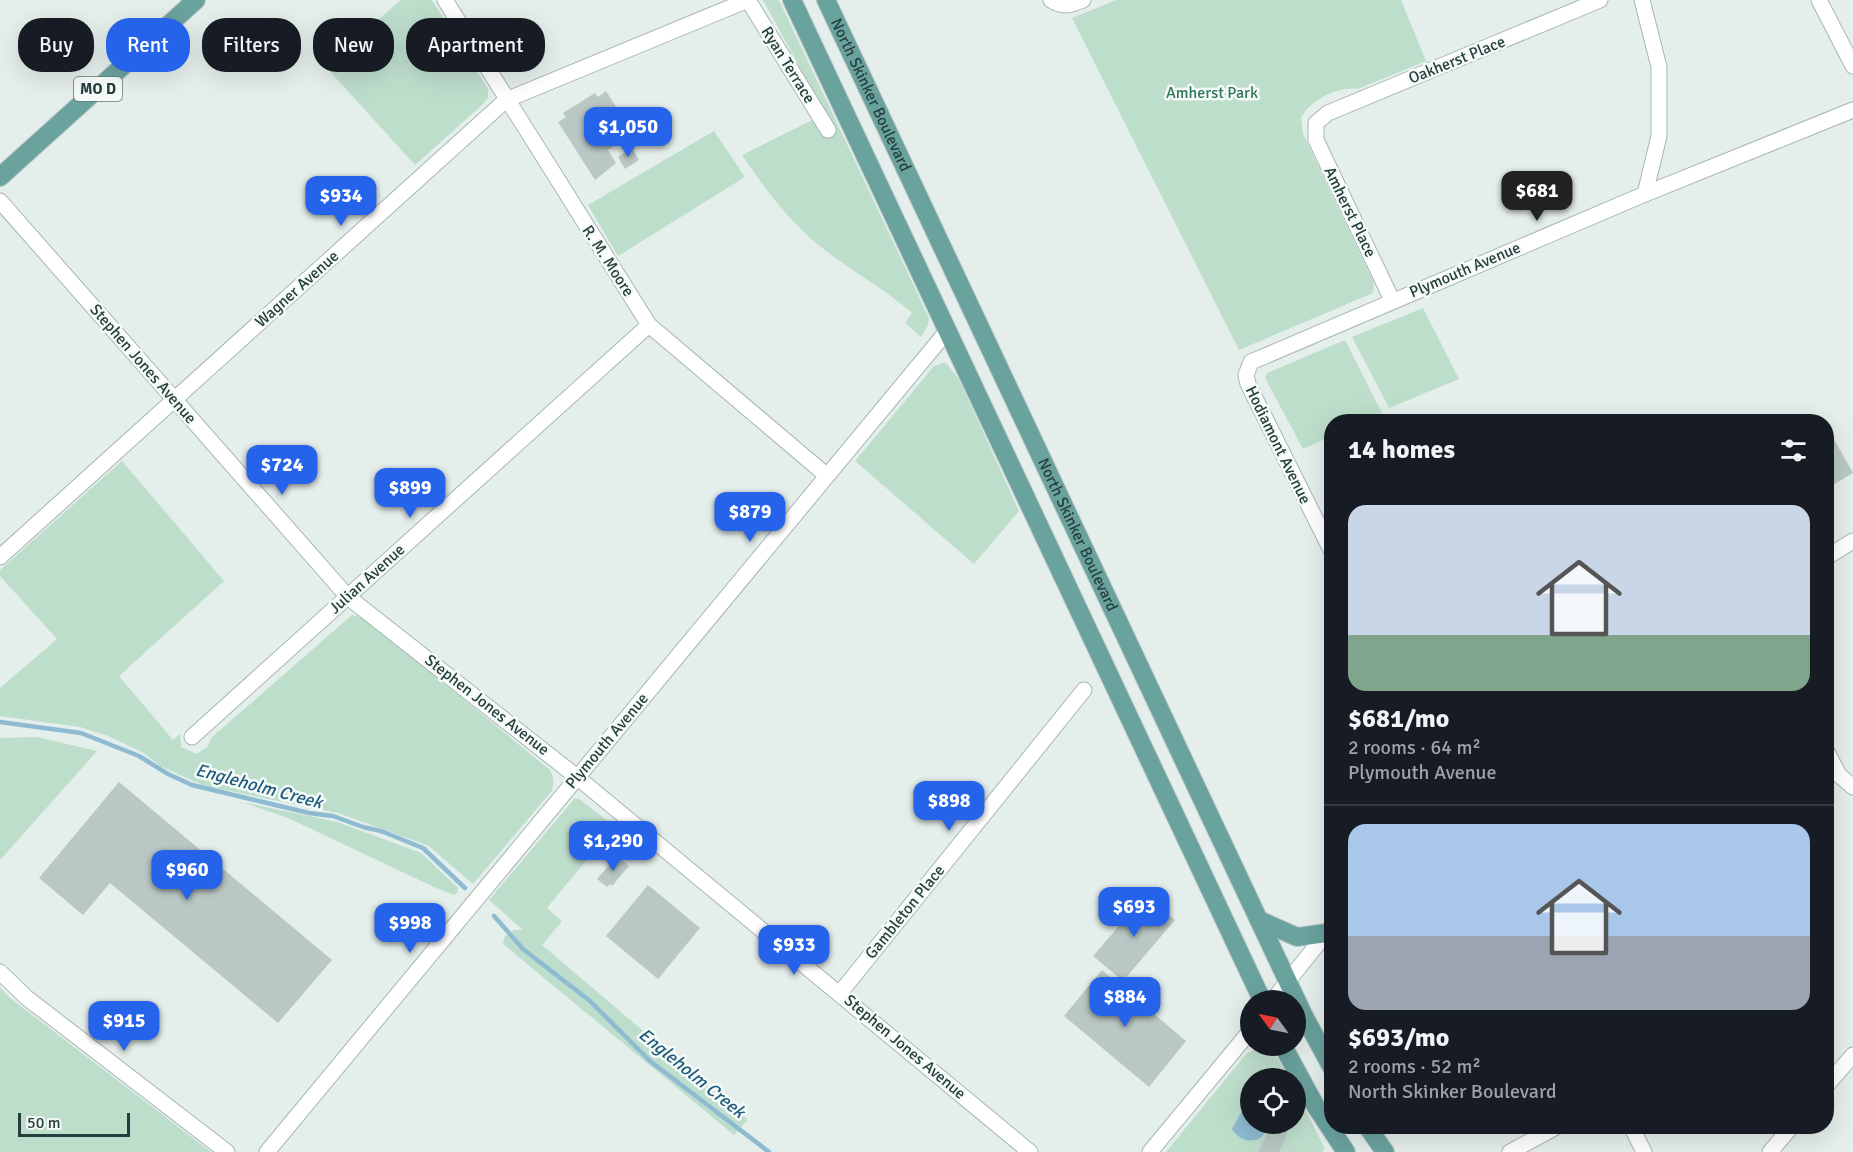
<!DOCTYPE html>
<html lang="en">
<head>
<meta charset="utf-8">
<style>
	:root { --surface:#171b24; --page:#20242c; --text:#f1f3f6; --muted:#9ea1a6; --line:#363941; --accent:#2563eb }
	body { margin:0; font-family:Signika,sans-serif; background:var(--page); color:var(--text); height:100vh; display:flex; flex-direction:column; font-size:22px; white-space:nowrap }
	* { box-sizing:border-box; margin:0 }
	p { font-size:20px; color:var(--muted) }
	.icon { flex:none; width:33px; height:33px; fill:none; stroke:currentColor; stroke-width:2; stroke-linecap:round; stroke-linejoin:round }
	.map { position:relative; flex:1; overflow:hidden }
	.side { position:absolute; left:1324px; top:414px; width:510px; height:720px; display:flex; flex-direction:column; background:var(--surface); border-radius:24px; box-shadow:0 6px 24px #0002 }
	.side>* { flex:none }
	.banner { position:absolute; left:18px; top:18px; width:570px; height:54px; display:flex; gap:12px }
	.needle { width:39px; rotate:303deg }
	.tools { position:absolute; left:1240px; top:990px; display:grid; gap:12px }
	.tools a { display:grid; place-items:center; width:66px; height:66px; border-radius:50%; background:var(--surface); box-shadow:0 6px 24px #0002; font-size:30px }
	.scale { position:absolute; left:18px; bottom:15px; width:112px; box-sizing:border-box; padding-left:6px; border:3px solid #243f3d; border-top:0; font-size:16px; line-height:21px; white-space:nowrap; color:#243f3d; -webkit-text-stroke:4px #f5faf8; paint-order:stroke }
	.price { position:absolute; translate:-50% -51px; padding:0 14px; border-radius:12px; background:var(--accent); color:#fff; font-size:20px; line-height:39px; filter:drop-shadow(0 2px 3px #0008) }
	.price::after { content:''; position:absolute; left:50%; top:36px; width:18px; height:14px; margin-left:-9px; background:inherit; clip-path:polygon(0 0,100% 0,50% 100%) }
	.price.on { background:#222; color:#fff }
	ul { padding:0; list-style:none }
	li { display:grid; align-content:center; gap:12px; height:318px; padding:0 24px }
	li+li { border-top:2px solid var(--line) }
	li span { display:grid; place-items:center; height:186px; border-radius:18px; color:#555 }
	li>.icon { margin-inline-start:auto }
	span .icon { width:108px; height:108px; fill:#fffc; stroke-width:1 }
	li b { font-size:26px }
	h2 { display:flex; justify-content:space-between; align-items:center; height:72px; padding:0 24px; font-size:26px }
	.chip { padding:0 21px; border-radius:24px; background:var(--surface); box-shadow:0 6px 24px #0002; font-size:21px; line-height:54px }
	.chip.on { background:var(--accent); color:#fff }
	.map>svg:first-child { display:block }
	.green { fill:#bedecc }
	.water { fill:#8ebbd1 }
	.lines { fill:none; stroke-linecap:round; stroke-linejoin:round }
	.stream { stroke:#8ebbd1; stroke-width:4.5 }
	.building { fill:#bac8c5 }
	.minor-casing { stroke:#a7b6b3; stroke-width:17 }
	.major-casing { stroke:#c2c9c9; stroke-width:20 }
	.minor { stroke:#fff; stroke-width:15 }
	.major { stroke:#6aa29e; stroke-width:18 }
	.labels { text-anchor:middle; dominant-baseline:central; stroke-width:5; stroke-linejoin:round; paint-order:stroke }
	.shield { fill:#f5faf8; stroke:#637775; stroke-width:1.5 }
	.shield-label { font-size:15px; font-weight:bold; fill:#243f3d }
	.street-label { font-size:16px; fill:#243f3d; stroke:#f5faf8 }
	.park-label { font-size:16px; fill:#2e7657; stroke:#f5faf8 }
	.water-label { font-size:18px; font-style:italic; fill:#1e5b7b; stroke:#f5faf8 }
</style>
</head>
<body>
<div class="map">
<svg width="1853" height="1152" viewBox="0 0 1853 1152">
	<rect width="100%" height="100%" fill="#e4eeeb"/>
	<!-- green -->
	<g class="green">
		<path d="M401,0H432L488,89V98L483,104L415,165L325,66Z"/>
		<path d="M763,0H779L929,318L928,325L921,337L905,323L912,313C886,290 857,274 830,254C793,227 767,192 742,155L825,114Z"/>
		<path d="M1116,0H1401L1426,61L1358,89C1338,86 1310,100 1301,118L1303,134L1374,283L1373,293L1239,350L1072,18Z"/>
		<path d="M714,131L745,177L618,256L588,205Z"/>
		<path d="M1423,308L1459,379L1389,408L1352,337Z"/>
		<path d="M1345,340L1382,413L1362,421L1332,422V436L1303,449L1265,378L1267,373Z"/>
		<path d="M945,362L959,379L1019,511L974,564L855,461L934,366Z"/>
		<path d="M122,461L224,581L119,676L173,740L180,734L181,747L197,754L207,747L212,737L352,615L365,619L550,770C554,778 555,784 551,792L473,884L429,846L338,813L205,786L160,766L144,753L108,736L80,727L0,716V688L57,639L0,576V570Z"/>
		<path d="M37,737L97,751L0,860V738Z"/>
		<path d="M574,799H579L605,819L617,823L547,908L562,921L542,945L748,1120L734,1135L503,944L505,936L514,930H523L489,900Z"/>
		<path d="M242,802L337,822L421,853L458,888V892L454,895L434,887L288,818Z"/>
		<path d="M0,987L10,998L211,1152H0Z"/>
		<path d="M1258,1048C1276,1049 1281,1064 1289,1078H1251V1124H1296V1091L1325,1149L1322,1152H1166L1246,1054Z"/>
	</g>
	<!-- water -->
	<path class="water" d="M1249,1098H1251V1124H1270L1262,1137C1250,1144 1239,1140 1232,1129Z"/>
	<g class="lines">
		<!-- stream -->
		<g class="stream">
			<path d="M0,722L81,733L139,756L168,774L192,785L309,813L333,816L363,827L381,831L423,848L465,888"/>
			<path d="M494,916L523,949L590,1001L650,1061L769,1152"/>
		</g>
	</g>
	<!-- building -->
	<g class="building">
		<path d="M606,91L633,134L608,150L616,163L595,180L558,122L566,117L563,113L595,93L598,97Z"/>
		<path d="M632,148L639,160L625,169L618,157Z"/>
		<path d="M1831,434L1853,473L1831,486L1827,480V436Z"/>
		<path d="M119,782L332,960L278,1023L110,883L83,915L39,878Z"/>
		<path d="M617,856L629,866L612,886L610,884L607,887L597,879Z"/>
		<path d="M648,885L700,928L658,979L606,936Z"/>
		<path d="M1146,895L1175,920L1123,981L1093,956Z"/>
		<path d="M1102,970L1186,1041L1149,1087L1064,1016Z"/>
		<path d="M1272,1124H1288L1286,1137L1279,1152H1258Z"/>
		<path d="M1507,1126H1520L1510,1132Z"/>
	</g>
	<g class="lines">
		<!-- minor casing -->
		<g class="minor-casing">
			<g id="minor">
				<path d="M445,0L649,325L826,475"/>
				<path d="M1051,0C1063,8 1071,5 1083,0"/>
				<path d="M1642,0L1659,67V136L1645,194"/>
				<path d="M1819,0L1853,66"/>
				<path d="M0,201L348,597L577,777L1030,1152"/>
				<path d="M1392,300L1316,140V123L1328,113L1600,0"/>
				<path d="M1332,552L1248,384L1246,375L1251,362L1645,194L1853,110"/>
				<path d="M0,557L506,100L748,0L828,130"/>
				<path d="M1827,557L1853,541"/>
				<path d="M192,737L649,325"/>
				<path d="M1827,752L1839,775L1853,787"/>
				<path d="M0,972L27,998L227,1152"/>
				<path d="M840,993L1084,690"/>
				<path d="M1273,1000L1332,926"/>
				<path d="M1827,1085L1853,1055"/>
				<path d="M1631,1126L1644,1152"/>
				<path d="M267,1152L948,330"/>
				<path d="M1150,1152L1251,1030"/>
				<path d="M1510,1152L1558,1126"/>
				<path d="M1770,1152L1792,1126"/>
			</g>
		</g>
		<!-- major casing -->
		<g class="major-casing">
			<g id="major">
				<path d="M792,0L1262,1000"/>
				<path id="s1" d="M826,0L1304,1016L1332,1068"/>
				<path d="M0,177L196,0"/>
				<path d="M1259,920L1297,937L1326,933"/>
				<path d="M1283,1046L1315,1105L1346,1152"/>
				<path d="M1367,1126L1385,1152"/>
			</g>
		</g>
		<!-- minor -->
		<use href="#minor" class="minor"/>
		<!-- major -->
		<use href="#major" class="major"/>
	</g>
	<g class="labels">
		<!-- shield labels -->
		<rect class="shield" x="74" y="77" width="48" height="24" rx="4.5"/>
		<g class="shield-label">
			<text x="98" y="89">MO D</text>
		</g>
		<!-- street labels -->
		<g class="street-label">
			<text transform="translate(1457 60) rotate(-22)">Oakherst Place</text>
			<text transform="translate(788 65) rotate(58)">Ryan Terrace</text>
			<text stroke="none"><textPath href="#s1" startOffset="105">North Skinker Boulevard</textPath></text>
			<text transform="translate(1350 212) rotate(64)">Amherst Place</text>
			<text transform="translate(608 261) rotate(57)">R. M. Moore</text>
			<text transform="translate(1465 270) rotate(-23)">Plymouth Avenue</text>
			<text transform="translate(297 289) rotate(-42)">Wagner Avenue</text>
			<text transform="translate(143 364) rotate(49)">Stephen Jones Avenue</text>
			<text transform="translate(1278 445) rotate(64)">Hodiamont Avenue</text>
			<text stroke="none"><textPath href="#s1" startOffset="591">North Skinker Boulevard</textPath></text>
			<text transform="translate(367 579) rotate(-42)">Julian Avenue</text>
			<text transform="translate(487 705) rotate(38)">Stephen Jones Avenue</text>
			<text transform="translate(607 741) rotate(-50)">Plymouth Avenue</text>
			<text transform="translate(905 912) rotate(-51)">Gambleton Place</text>
			<text transform="translate(905 1047) rotate(40)">Stephen Jones Avenue</text>
		</g>
		<!-- park labels -->
		<g class="park-label">
			<text x="1212" y="93">Amherst Park</text>
		</g>
		<!-- water labels -->
		<g class="water-label">
			<text transform="translate(259 786) rotate(15)">Engleholm Creek</text>
			<text transform="translate(692 1073) rotate(39)">Engleholm Creek</text>
		</g>
	</g>
</svg>
<div class="tools">
<a><svg class="needle" viewBox="-14 -14 28 28"><path d="M0-13l5 13h-10z" fill="#e53935"/><path d="M0 13l5-13h-10z" fill="#9ea1a6"/></svg></a>
<a><svg class="icon" aria-label="locate" viewBox="0 0 24 24"><circle cx="12" cy="12" r="6"/><path d="M12 2v4M12 18v4M2 12h4M18 12h4"/></svg></a>
</div>
<div class="scale">50 m</div>
<b class="price" style="left:628px;top:158px">$1,050</b>
<b class="price on" style="left:1537px;top:222px">$681</b>
<b class="price" style="left:341px;top:227px">$934</b>
<b class="price" style="left:282px;top:496px">$724</b>
<b class="price" style="left:410px;top:519px">$899</b>
<b class="price" style="left:750px;top:543px">$879</b>
<b class="price" style="left:949px;top:832px">$898</b>
<b class="price" style="left:613px;top:872px">$1,290</b>
<b class="price" style="left:187px;top:901px">$960</b>
<b class="price" style="left:1134px;top:938px">$693</b>
<b class="price" style="left:410px;top:954px">$998</b>
<b class="price" style="left:794px;top:976px">$933</b>
<b class="price" style="left:1125px;top:1028px">$884</b>
<b class="price" style="left:124px;top:1052px">$915</b>
<div class="banner">
<a class="chip">Buy</a>
<a class="chip on">Rent</a>
<a class="chip">Filters</a>
<a class="chip">New</a>
<a class="chip">Apartment</a>
</div>
<section class="side">
<h2>14 homes<svg class="icon" aria-label="filters" viewBox="0 0 24 24"><path d="M4 7h16M4 17h16"/><circle cx="9" cy="7" r="2"/><circle cx="15" cy="17" r="2"/></svg></h2>
<ul>
<li><span style="background:linear-gradient(#c9d6e8 70%,#7fa58c 0)"><svg class="icon" aria-label="home" viewBox="0 0 24 24"><path d="M3 11l9-7 9 7M6 9v11h12V9"/></svg></span><div><b>$681/mo</b><p>2 rooms · 64 m²</p><p>Plymouth Avenue</p></div></li>
<li><span style="background:linear-gradient(#a9c7e8 60%,#9aa5b1 0)"><svg class="icon" aria-label="home" viewBox="0 0 24 24"><path d="M3 11l9-7 9 7M6 9v11h12V9"/></svg></span><div><b>$693/mo</b><p>2 rooms · 52 m²</p><p>North Skinker Boulevard</p></div></li>
</ul>
</section>
</div>
</body>
</html>
